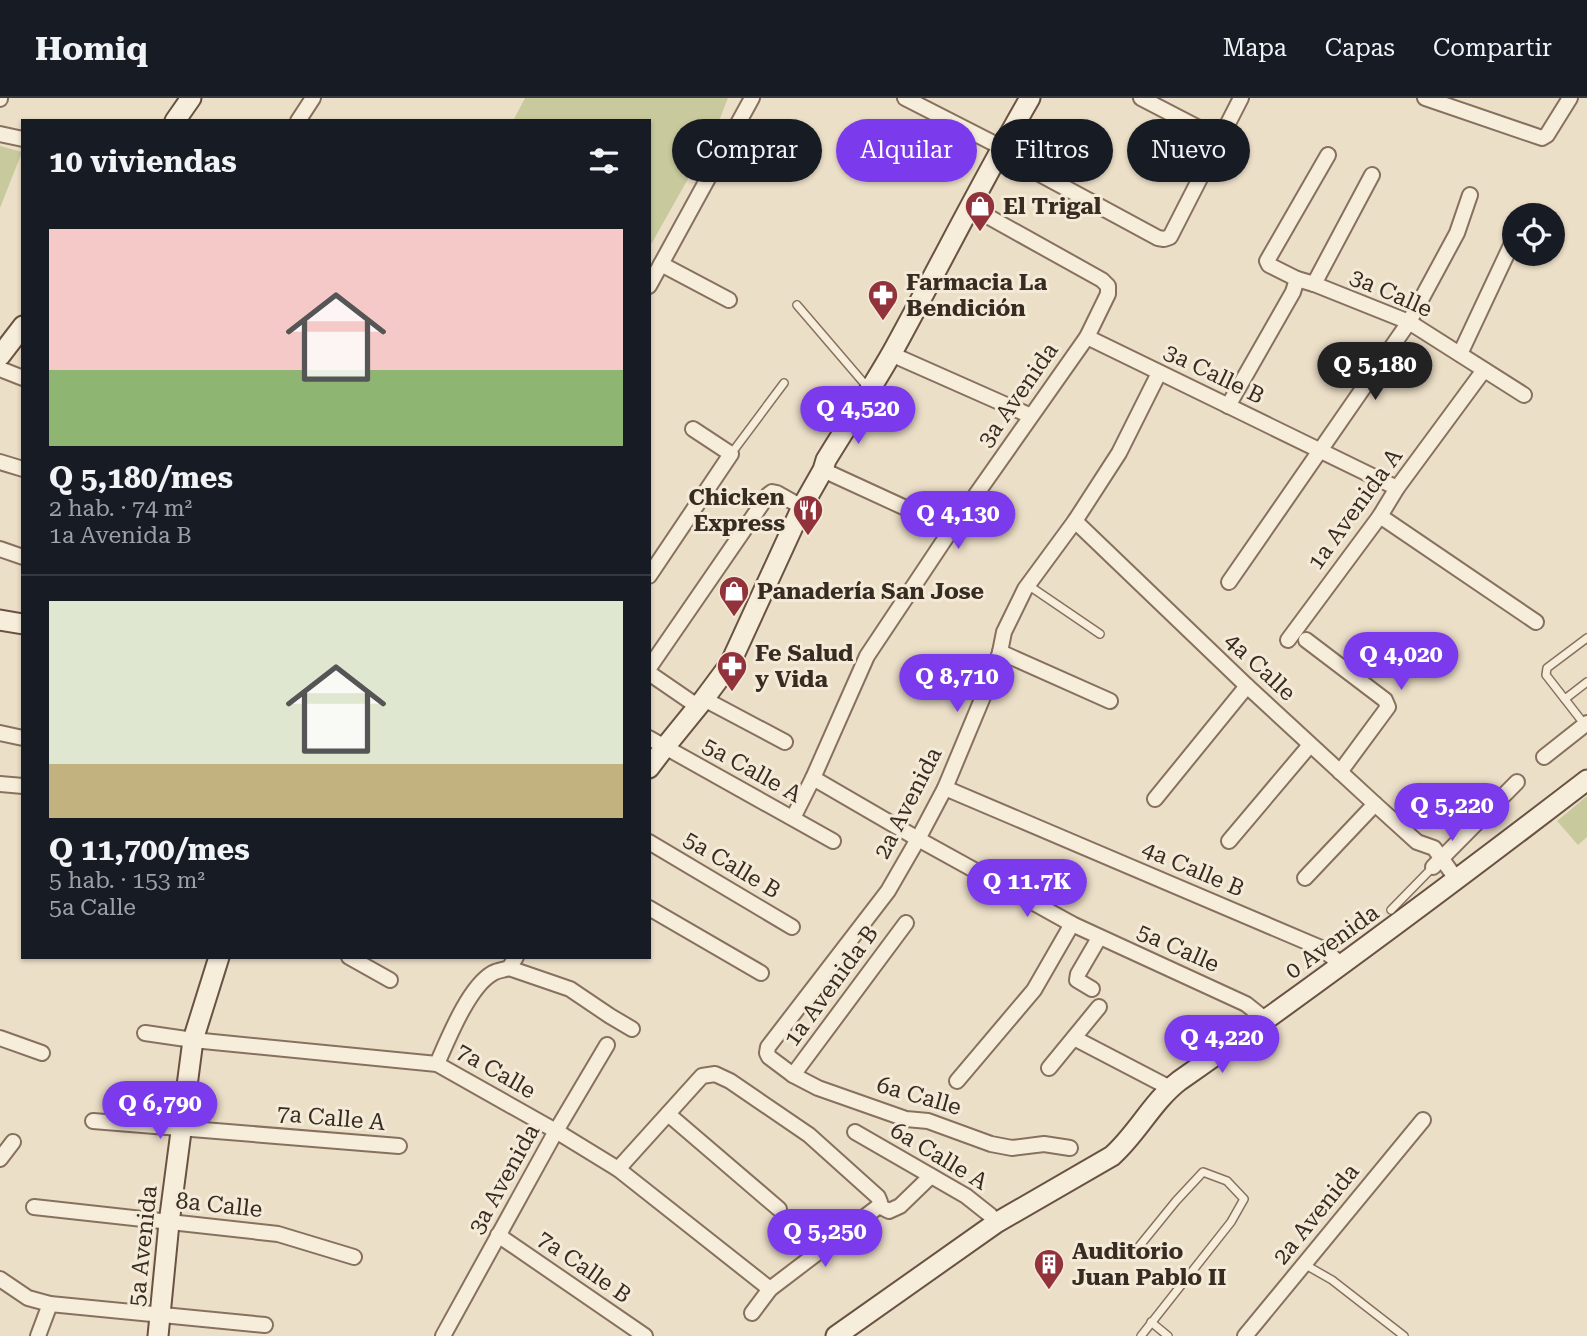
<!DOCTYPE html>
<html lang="es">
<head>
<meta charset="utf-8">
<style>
	:root { --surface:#171b24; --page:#242831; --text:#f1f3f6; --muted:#9ea1a6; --line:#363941; --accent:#7c3aed }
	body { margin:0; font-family:"Roboto Serif",serif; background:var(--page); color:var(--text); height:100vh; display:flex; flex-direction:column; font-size:26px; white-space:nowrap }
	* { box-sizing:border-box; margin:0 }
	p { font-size:23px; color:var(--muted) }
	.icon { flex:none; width:38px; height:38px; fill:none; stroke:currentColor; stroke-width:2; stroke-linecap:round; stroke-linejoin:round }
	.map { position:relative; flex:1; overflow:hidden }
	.side { position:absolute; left:21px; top:21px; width:630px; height:840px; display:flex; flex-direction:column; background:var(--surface); border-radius:0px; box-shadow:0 2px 5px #0004 }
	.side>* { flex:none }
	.guide { position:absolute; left:672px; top:21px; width:665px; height:63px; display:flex; gap:14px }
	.fabs { position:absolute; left:1502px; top:105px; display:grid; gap:14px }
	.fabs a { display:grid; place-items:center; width:63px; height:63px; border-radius:50%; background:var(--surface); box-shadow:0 2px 5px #0004; font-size:35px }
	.price { position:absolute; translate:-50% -60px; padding:0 16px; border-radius:24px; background:var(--accent); color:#fff; font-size:23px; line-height:46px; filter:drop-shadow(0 2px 4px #0008) }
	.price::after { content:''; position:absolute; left:50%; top:42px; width:21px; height:16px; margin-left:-10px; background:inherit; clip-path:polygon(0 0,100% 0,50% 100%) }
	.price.on { background:#222; color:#fff }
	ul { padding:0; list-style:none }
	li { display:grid; align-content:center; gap:14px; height:371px; padding:0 28px }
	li+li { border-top:2px solid var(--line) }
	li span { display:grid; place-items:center; height:217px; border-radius:0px; color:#555 }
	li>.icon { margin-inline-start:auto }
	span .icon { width:126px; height:126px; fill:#fffc; stroke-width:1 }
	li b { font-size:30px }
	h2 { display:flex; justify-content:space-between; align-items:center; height:84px; padding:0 28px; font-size:30px }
	.tag { padding:0 24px; border-radius:32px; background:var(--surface); box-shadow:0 2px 5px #0004; font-size:24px; line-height:63px }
	.tag.on { background:var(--accent); color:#fff }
	header { display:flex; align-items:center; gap:42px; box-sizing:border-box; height:98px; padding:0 35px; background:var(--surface); border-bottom:2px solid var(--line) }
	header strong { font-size:33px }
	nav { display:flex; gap:38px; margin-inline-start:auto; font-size:24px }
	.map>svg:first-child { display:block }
	.green { fill:#c8ca9d }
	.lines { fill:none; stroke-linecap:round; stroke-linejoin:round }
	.lane-casing { stroke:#87715e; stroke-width:10 }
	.street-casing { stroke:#87715e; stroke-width:18 }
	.secondary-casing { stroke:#695241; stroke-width:23 }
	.lane { stroke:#f7eddb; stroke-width:7 }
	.street { stroke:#f7eddb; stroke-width:14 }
	.secondary { stroke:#f7eddb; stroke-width:19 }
	.labels { text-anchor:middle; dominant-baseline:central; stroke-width:6; stroke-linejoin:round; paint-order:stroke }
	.poi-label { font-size:23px; font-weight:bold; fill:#382b21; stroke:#f4ead8; text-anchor:start }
	.street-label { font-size:23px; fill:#382b21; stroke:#f4ead8 }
</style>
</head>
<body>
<header>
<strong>Homiq</strong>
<nav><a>Mapa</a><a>Capas</a><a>Compartir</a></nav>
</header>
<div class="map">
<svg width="1587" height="1238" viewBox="0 0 1587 1238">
	<rect width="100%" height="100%" fill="#ecdfc8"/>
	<!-- green -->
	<g class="green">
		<path d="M525,0H728L715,33L649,150V23H513Z"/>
		<path d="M0,48L22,54L0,110Z"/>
		<path d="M1587,698V739L1578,747L1557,723Z"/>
	</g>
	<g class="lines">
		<!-- lane casing -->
		<g class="lane-casing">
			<g id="lane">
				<path d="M797,207L869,291"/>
				<path d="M731,356L784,285"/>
				<path d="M1028,487L1100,536"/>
				<path d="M1565,601L1587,584"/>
				<path d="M1585,627L1546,577L1547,570L1587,540"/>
				<path d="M1391,812L1433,769"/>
				<path d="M1137,1151L1176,1103L1203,1074L1227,1083L1244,1101L1231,1124L1141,1238"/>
				<path d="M1304,1166L1332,1182L1404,1238"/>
				<path d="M1151,1224L1168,1238"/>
			</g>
		</g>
		<!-- street casing -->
		<g class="street-casing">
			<g id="street">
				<path d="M905,0L1001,49"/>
				<path d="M1141,0L1220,41"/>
				<path d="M1425,0L1542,40L1547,37L1570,0"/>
				<path d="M0,1V0"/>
				<path d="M298,23L313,0"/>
				<path d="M0,36L23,41"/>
				<path d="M1328,57L1267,163L1269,167L1297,181L1314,186L1409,224L1524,297"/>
				<path d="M1025,68L1158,140L1164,141L1170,139L1241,0"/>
				<path d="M661,166L729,202"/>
				<path d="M1314,186L1372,77"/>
				<path d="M649,188L752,0"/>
				<path d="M1087,239L1397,390"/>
				<path d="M891,256L1031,318"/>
				<path d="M1460,256L1514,141"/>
				<path d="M0,271L23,280"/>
				<path d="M1228,308L1293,194L1297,181"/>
				<path d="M0,364L23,371"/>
				<path d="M823,372L910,412"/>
				<path d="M1380,418L1536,524"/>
				<path d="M1075,423L1247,588L1375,706L1417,744L1434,750L1457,782"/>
				<path d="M0,451L23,459"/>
				<path d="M649,478L731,356L693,331"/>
				<path d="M1229,484L1409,224L1457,135L1470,97"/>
				<path d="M1288,542L1380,418L1397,390L1484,272"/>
				<path d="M1306,542L1385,602L1388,609L1340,674"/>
				<path d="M1000,554L1110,603"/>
				<path d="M649,570L768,397L772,394L777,395L802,409"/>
				<path d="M649,575L697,608"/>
				<path d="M704,601L785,644"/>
				<path d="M0,635L23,640"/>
				<path d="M649,640L833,743"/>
				<path d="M1544,659L1587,625"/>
				<path d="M813,680L918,741L1072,826L1246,906L1266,922"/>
				<path d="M0,686L23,688"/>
				<path d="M945,690L1321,850L1342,867"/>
				<path d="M1155,701L1247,588"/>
				<path d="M793,720L813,680L867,558L949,435L1087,239L1108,196V188L1102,182L971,109"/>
				<path d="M1229,743L1310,647"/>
				<path d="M649,744L792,829"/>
				<path d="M1433,769L1517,684"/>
				<path d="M1305,780L1375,706"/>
				<path d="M649,810L761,875"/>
				<path d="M349,859L390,882"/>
				<path d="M509,870L570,891L610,918L632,931"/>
				<path d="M1092,891L1077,882L1078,876L1099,840"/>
				<path d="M145,935L193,942L437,966L556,1033L618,1071L770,1191"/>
				<path d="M0,940L42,955"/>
				<path d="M1074,940L1170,990"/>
				<path d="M437,966C448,941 469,888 493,875C498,872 504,872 509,870L516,859"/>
				<path d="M1049,970L1099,909"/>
				<path d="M793,977L906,825"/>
				<path d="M957,983L1034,892L1072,826"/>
				<path d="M668,1016L779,1111"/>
				<path d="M93,1023L399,1048"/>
				<path d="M855,1034L966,1098L990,1117L996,1125"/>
				<path d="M1070,1050L1044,1046L1012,1050L991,1046L928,1023L906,1021L818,990L793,977L769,959L767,955L768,949L888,793L918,741L945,690L995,570L1000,554L1004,534L1025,491L1075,423L1119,355L1159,275"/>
				<path d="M0,1061L13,1044"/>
				<path d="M618,1071L702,978L715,976L730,983L809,1037L878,1099L880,1104L879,1108"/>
				<path d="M879,1108L889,1113L900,1108L931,1078"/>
				<path d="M34,1109L278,1136L354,1159"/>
				<path d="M498,1137L645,1238"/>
				<path d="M0,1181L28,1200L50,1206L265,1227"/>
				<path d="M752,1215L770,1191L879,1108"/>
				<path d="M38,1238L50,1206"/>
				<path d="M443,1238L556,1033L607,947"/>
				<path d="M1245,1238L1423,1022"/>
			</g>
		</g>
		<!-- secondary casing -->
		<g class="secondary-casing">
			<g id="secondary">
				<path d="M175,23L191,0"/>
				<path d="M0,258L23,228"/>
				<path d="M0,522L23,526"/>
				<path d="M649,670L665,649L704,601L730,566L802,409L823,372L826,362C848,326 872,290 893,253C939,169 982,83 1030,0"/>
				<path d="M158,1238L169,1125L193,942L219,859"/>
				<path d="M836,1238L996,1125L1112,1058C1137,1036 1152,1004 1179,983C1318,886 1453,785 1587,682"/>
			</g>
		</g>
		<!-- lane -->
		<use href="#lane" class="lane"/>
		<!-- street -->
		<use href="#street" class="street"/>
		<!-- secondary -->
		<use href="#secondary" class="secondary"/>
	</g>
	<!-- icons -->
	<defs>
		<g id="shop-pin" transform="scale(1.575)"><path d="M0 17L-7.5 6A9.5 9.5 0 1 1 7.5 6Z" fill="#92323a" stroke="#f4ead8"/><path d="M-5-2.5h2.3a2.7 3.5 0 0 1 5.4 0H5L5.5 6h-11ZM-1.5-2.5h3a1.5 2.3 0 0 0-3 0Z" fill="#fff"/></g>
		<g id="pharmacy-pin" transform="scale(1.575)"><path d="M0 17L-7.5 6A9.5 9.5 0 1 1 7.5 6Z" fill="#92323a" stroke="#f4ead8"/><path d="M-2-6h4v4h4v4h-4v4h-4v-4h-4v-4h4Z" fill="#fff"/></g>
		<g id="restaurant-pin" transform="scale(1.575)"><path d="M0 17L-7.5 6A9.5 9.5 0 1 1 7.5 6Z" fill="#92323a" stroke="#f4ead8"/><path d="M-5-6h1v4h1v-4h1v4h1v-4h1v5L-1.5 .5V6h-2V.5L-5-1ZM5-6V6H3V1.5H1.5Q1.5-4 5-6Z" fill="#fff"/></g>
		<g id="building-pin" transform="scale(1.575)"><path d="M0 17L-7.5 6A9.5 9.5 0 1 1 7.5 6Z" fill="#92323a" stroke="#f4ead8"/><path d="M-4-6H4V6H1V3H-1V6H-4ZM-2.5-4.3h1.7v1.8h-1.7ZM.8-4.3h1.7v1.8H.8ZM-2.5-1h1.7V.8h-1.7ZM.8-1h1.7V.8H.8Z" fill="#fff"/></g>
	</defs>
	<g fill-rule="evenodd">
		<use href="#shop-pin" x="980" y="108"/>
		<use href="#pharmacy-pin" x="883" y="197"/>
		<use href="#restaurant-pin" x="808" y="412"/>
		<use href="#shop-pin" x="734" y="493"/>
		<use href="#pharmacy-pin" x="732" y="568"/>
		<use href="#building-pin" x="1049" y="1166"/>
	</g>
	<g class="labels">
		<!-- poi labels -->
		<g class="poi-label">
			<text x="1003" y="108">El Trigal</text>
			<text x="906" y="184">Farmacia La<tspan x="906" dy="26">Bendición</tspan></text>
			<text x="785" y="399" text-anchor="end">Chicken<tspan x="785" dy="26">Express</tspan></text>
			<text x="757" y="493">Panadería San Jose</text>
			<text x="755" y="555">Fe Salud<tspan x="755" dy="26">y Vida</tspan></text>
			<text x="1072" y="1153">Auditorio<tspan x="1072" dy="26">Juan Pablo II</tspan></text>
		</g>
		<!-- street labels -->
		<g class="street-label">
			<text transform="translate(1391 195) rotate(24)">3a Calle</text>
			<text transform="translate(1214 276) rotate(26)">3a Calle B</text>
			<text transform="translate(1018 297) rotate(-55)">3a Avenida</text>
			<text transform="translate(1355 411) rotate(-54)">1a Avenida A</text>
			<text transform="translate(1260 569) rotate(43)">4a Calle</text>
			<text transform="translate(752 672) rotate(29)">5a Calle A</text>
			<text transform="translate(908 705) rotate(-63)">2a Avenida</text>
			<text transform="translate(732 767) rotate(31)">5a Calle B</text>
			<text transform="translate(1193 771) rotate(23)">4a Calle B</text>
			<text transform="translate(1332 844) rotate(-36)">0 Avenida</text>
			<text transform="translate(1178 850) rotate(24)">5a Calle</text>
			<text transform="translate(831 888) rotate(-54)">1a Avenida B</text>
			<text transform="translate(496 973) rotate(30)">7a Calle</text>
			<text transform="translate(919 998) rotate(16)">6a Calle</text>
			<text transform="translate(331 1020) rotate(5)">7a Calle A</text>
			<text transform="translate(939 1058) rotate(31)">6a Calle A</text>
			<text transform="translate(504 1081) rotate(-61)">3a Avenida</text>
			<text transform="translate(219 1107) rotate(6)">8a Calle</text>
			<text transform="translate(1316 1116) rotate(-51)">2a Avenida</text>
			<text transform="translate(143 1148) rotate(-84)">5a Avenida</text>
			<text transform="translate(584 1169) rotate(35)">7a Calle B</text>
		</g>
	</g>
</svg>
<div class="fabs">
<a><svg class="icon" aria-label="locate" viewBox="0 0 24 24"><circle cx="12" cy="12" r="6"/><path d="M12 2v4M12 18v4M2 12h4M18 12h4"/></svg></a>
</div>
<b class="price on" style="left:1375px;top:304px">Q 5,180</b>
<b class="price" style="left:858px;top:348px">Q 4,520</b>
<b class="price" style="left:958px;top:453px">Q 4,130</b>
<b class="price" style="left:1401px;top:594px">Q 4,020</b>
<b class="price" style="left:957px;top:616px">Q 8,710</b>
<b class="price" style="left:1452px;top:745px">Q 5,220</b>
<b class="price" style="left:1027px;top:821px">Q 11.7K</b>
<b class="price" style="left:1222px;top:977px">Q 4,220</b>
<b class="price" style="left:160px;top:1043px">Q 6,790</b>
<b class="price" style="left:825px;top:1171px">Q 5,250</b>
<div class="guide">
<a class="tag">Comprar</a>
<a class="tag on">Alquilar</a>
<a class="tag">Filtros</a>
<a class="tag">Nuevo</a>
</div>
<section class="side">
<h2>10 viviendas<svg class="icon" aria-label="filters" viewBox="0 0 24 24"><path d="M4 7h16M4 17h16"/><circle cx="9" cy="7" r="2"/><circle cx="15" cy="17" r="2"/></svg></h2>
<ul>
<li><span style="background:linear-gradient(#f6c9c9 65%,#8fb573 0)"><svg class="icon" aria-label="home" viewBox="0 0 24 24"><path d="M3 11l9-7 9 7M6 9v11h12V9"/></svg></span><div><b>Q 5,180/mes</b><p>2 hab. · 74 m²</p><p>1a Avenida B</p></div></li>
<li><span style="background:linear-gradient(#dfe7d0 75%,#c2b280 0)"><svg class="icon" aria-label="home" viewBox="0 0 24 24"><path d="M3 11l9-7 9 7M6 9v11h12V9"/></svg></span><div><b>Q 11,700/mes</b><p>5 hab. · 153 m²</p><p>5a Calle</p></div></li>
</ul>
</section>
</div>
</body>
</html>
